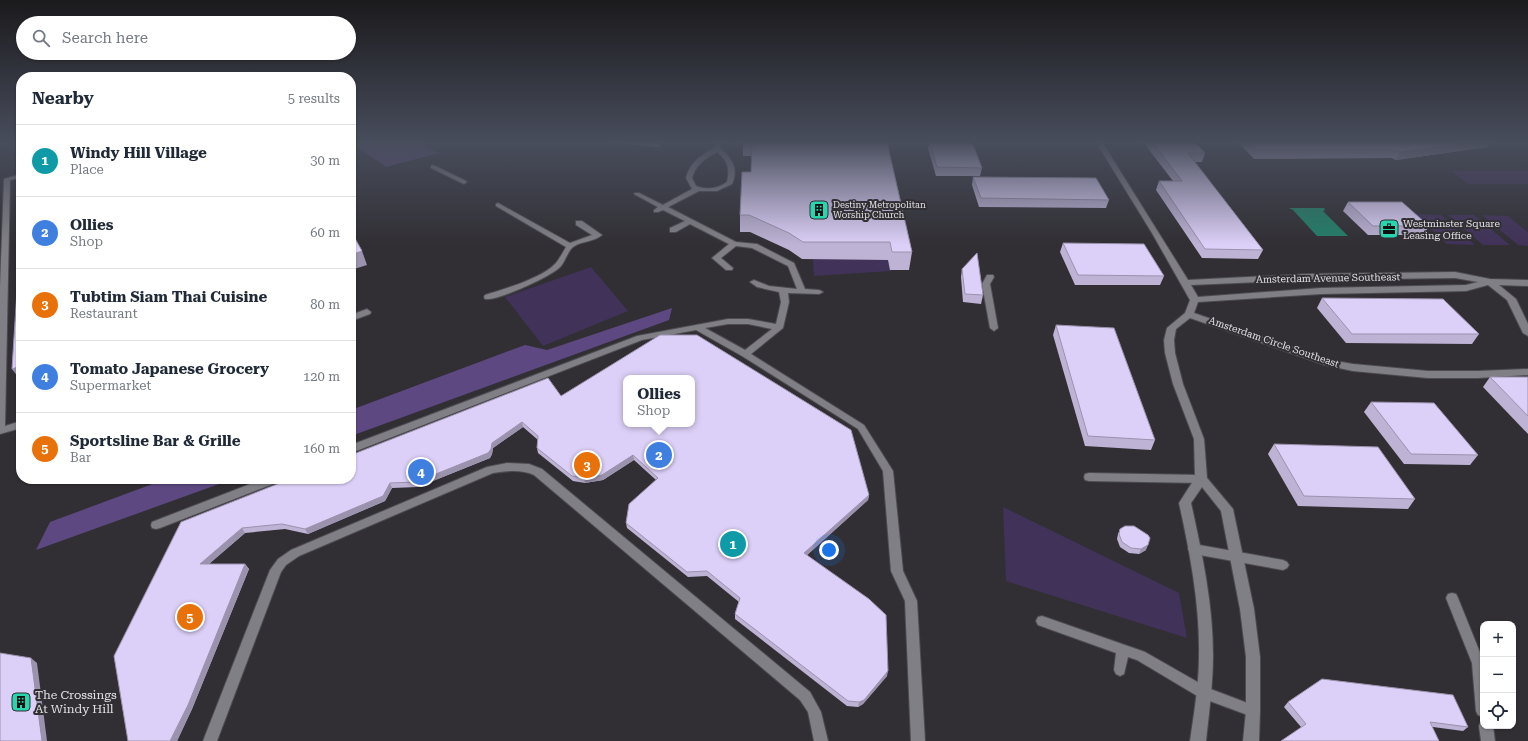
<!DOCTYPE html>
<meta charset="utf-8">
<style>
body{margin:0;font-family:"Roboto Serif",serif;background:#f6f6f7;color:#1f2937}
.controls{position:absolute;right:12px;bottom:12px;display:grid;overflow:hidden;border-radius:8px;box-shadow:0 1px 3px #0004}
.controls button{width:36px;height:36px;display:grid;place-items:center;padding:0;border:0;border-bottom:1px solid #e0e1e3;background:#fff;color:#1f2937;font:20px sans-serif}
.you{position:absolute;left:829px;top:550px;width:14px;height:14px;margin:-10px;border:3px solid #fff;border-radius:50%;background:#1a73e8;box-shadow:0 0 0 6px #1a73e833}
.badge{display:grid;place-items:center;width:26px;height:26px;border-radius:50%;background:#23766c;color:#fff;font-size:13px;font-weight:700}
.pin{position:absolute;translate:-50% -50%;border:2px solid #fff;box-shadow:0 1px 4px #0006}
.popup{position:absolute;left:623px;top:375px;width:72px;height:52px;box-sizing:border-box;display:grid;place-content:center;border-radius:8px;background:#fff;filter:drop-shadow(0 1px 3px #0005);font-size:13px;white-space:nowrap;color:#747a83}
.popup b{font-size:15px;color:#1f2937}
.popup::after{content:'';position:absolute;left:50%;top:100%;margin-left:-8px;border:8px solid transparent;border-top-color:#fff}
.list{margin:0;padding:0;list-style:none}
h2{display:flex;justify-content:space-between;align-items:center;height:52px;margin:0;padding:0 16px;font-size:17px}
h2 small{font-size:13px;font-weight:400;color:#747a83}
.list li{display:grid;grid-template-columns:26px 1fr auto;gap:12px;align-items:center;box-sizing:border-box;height:72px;padding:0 16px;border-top:1px solid #e0e1e3}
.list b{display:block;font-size:15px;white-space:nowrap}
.list p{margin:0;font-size:13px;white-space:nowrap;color:#747a83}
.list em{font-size:13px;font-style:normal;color:#747a83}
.icon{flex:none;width:22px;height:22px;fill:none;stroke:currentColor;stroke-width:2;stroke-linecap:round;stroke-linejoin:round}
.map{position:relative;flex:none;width:1528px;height:741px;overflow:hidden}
.search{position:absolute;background:#fff;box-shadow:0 1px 3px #0004;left:16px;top:16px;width:340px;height:44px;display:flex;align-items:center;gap:10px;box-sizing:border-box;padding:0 14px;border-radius:22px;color:#747a83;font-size:15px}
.panel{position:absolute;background:#fff;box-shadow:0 1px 3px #0004;left:16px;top:72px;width:340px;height:412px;border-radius:16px}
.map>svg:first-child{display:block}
.green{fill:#413259}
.forest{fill:#5d4881}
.water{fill:#237f68}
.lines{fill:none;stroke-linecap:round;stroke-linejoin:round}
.service-casing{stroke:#4d4c50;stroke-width:2}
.minor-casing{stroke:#4d4c50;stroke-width:2}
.service{fill:#817f86;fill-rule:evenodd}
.minor{fill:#817f86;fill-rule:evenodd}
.wall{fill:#beb3d5}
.shaded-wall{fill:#9b92ae}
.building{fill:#ddd0f8;stroke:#9b92ae;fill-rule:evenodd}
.labels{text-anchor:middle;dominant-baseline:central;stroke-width:4;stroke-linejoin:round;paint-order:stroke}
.far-poi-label{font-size:9px;fill:#e2e1e4;stroke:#312f34;text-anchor:start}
.poi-label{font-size:10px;fill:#e2e1e4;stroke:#312f34;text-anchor:start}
.street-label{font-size:10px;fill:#e2e1e4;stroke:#312f34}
.near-poi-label{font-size:12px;fill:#e2e1e4;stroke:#312f34;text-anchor:start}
</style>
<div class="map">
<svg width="1528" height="741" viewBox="0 0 1528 741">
<rect width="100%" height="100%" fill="#312f34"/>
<g class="green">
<path d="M1451,171H1528V184H1468Z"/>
<path d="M1415,214L1441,215L1475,245L1447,244Z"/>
<path d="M1448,215H1474L1510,245H1483Z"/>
<path d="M1482,215L1508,216L1528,232V246L1518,245Z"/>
<path d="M813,259L888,260L891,271L814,276Z"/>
<path d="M591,267L628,311L543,346L505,297Z"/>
<path d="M1003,507L1179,593L1187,638L1006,581Z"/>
</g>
<g class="forest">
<path d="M351,142H419L439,153L386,167Z"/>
<path d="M672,308L669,320L351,436V410L525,345L547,350Z"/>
<path d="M166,479H233L36,550L50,522Z"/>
</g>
<path class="water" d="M1289,208H1324L1325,210L1323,211L1348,236H1317L1293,210Z"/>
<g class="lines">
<g class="service-casing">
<g id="service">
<path d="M715,142H721L720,148C732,158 739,169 732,184L717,191H699L668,207L736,242L757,244L794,263L805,289L819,290L823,292L819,294L788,293L789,302L783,328L751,354L864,425L893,471L903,571L917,601L925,741H911L905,601L891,571L883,471L858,429L742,356L696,330L642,340L351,453V445L637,336L728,319H748L776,324L781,302L779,292L757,287L750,282L754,280L769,286L797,289L788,266L752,248L736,246L721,258L733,268L732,270H726L712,258L729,244L690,224L676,232H670V228L685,221L663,210L658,212H654V210L658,207L634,194L635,193H639L663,205L692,189L686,178C690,162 701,156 714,148ZM717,152C728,161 730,168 727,182C718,189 706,190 696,186L692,178C696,164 705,159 717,152ZM728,324H748L772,329L745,350L705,328Z"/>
<path d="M433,165L466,181L467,182L464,184L462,183L431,168V166Z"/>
<path d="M351,170L356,174V176H351Z"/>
<path d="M21,174V178L10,180L5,426L21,421V428L0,434V287L4,179Z"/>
<path d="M498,203L570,243L592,235L576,225V221H582L602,235C594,242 581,241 573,247C567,252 565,263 559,268C549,277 498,301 485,299L484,297L485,295C504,289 543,278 556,263C560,258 563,252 566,247L496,206V204Z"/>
<path d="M987,275H993L994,277L990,284L998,328L994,331L990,328L982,284Z"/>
<path d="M367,309L371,312L370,314L351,321V315Z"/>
<path d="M507,463L529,464L542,469L810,692L821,712L828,741H814L808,712L800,700L534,475C521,469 507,471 493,473L299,556L286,565L281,572L217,741H203L270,570L278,559L291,550L487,467Z"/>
<path d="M1089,473L1201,475L1205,476L1206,479L1205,482L1201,483L1089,481L1085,480L1084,477L1085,474Z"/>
<path d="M263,479H279L278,482L160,528L156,529L152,528L151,525L152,522Z"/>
<path d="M1194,544L1283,560L1287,562L1289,565L1287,568L1283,570L1194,554L1190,552L1188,549L1190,546Z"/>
<path d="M1452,593L1456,594L1458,598L1483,660V717L1478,715L1476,711L1472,663L1446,598L1448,594Z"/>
<path d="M1042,616L1145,652L1208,688L1258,707L1260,711L1258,715L1253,717L1199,697L1137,660L1128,657L1124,674L1120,676L1116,674L1114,670L1116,653L1038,625L1036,621L1038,617Z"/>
<path d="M1481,721H1483V726H1493L1495,741H1481L1479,726Z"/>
</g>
</g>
<g class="minor-casing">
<path id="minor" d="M1096,142H1102L1188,280L1308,274L1455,272L1490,279L1528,280V286L1499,285L1516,299L1528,324V336L1523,333L1507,300L1488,285L1466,291L1321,294L1198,302L1194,313L1330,360L1353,364L1428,371H1478L1528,369V375L1478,378H1428L1353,371L1325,365L1190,318L1176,329L1174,340L1175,353L1183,384L1204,439L1207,478L1233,509L1254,609L1260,657V711L1259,741H1243L1246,711V657L1240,609L1221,511L1202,487L1191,503C1202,553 1213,604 1213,655C1213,684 1209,713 1206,741H1190C1194,713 1199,685 1199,656C1200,605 1190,553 1179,503L1195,478L1194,439L1173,384L1165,353L1164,340L1167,328L1185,313L1190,300L1152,233ZM1455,278L1478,282L1466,285L1321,288L1198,297L1191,285L1308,280Z"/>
</g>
<use href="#service" class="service"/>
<use href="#minor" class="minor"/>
</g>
<g class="wall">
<path d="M604,142H663L659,147Z"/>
<path d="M743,142H887L912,252L909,270H890L888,260L802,259L789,250L750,232H740V215L751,172L752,156H743Z"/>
<path d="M929,142H972L982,168L980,176H936L928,148Z"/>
<path d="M1143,142H1195L1205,153L1202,162H1194L1263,250L1258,259L1202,258L1156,190L1159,181H1173Z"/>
<path d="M1238,142H1490L1487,147L1396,160L1392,158L1254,159Z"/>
<path d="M973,177L1109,200L1106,208L979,207L972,185Z"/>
<path d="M1348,202L1429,226L1424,235H1368L1343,211Z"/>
<path d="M1063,243L1164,276L1160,285H1075L1060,252Z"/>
<path d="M962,269L983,295L981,304L963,302L961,277Z"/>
<path d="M1322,298L1479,334L1472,344L1346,343L1317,308Z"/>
<path d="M1056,325L1155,440L1151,450L1085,446L1053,335Z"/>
<path d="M1490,377H1528V434L1483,387Z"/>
<path d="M561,396L869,495L868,500L807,555L887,676L863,704L858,707L847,706L735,619V614L739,602L707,576L688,577L627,528L626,523L656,480L634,460L603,480L585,483L573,481L538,453L537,448L538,440L523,427L493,448L492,454L490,458L418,487L392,488L385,501L308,534L285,529L245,533L209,564H245L249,569L192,709L177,741H128L181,522Z"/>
<path d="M1371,402L1478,455L1470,465L1404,464L1364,412Z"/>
<path d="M1274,444L1415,499L1408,509L1298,506L1268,454Z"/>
<path d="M1120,529L1146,550L1139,554L1129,553L1120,547L1117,539L1118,534Z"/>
<path d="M1288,702L1468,727L1463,731L1433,727H1301L1284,707Z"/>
</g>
<g class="shaded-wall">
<path d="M658,142H663L659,147Z"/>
<path d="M1472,142H1490L1487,147L1396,160L1400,152Z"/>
<path d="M362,251L367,265L351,270V255Z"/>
<path d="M21,366V381L12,369Z"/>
<path d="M522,422L523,427L493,448L492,454L490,458L418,487L416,482L492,443Z"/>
<path d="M633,455L634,460L603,480L585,483L584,478Z"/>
<path d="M390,483L392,488L385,501L308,534L305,529Z"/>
<path d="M869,495L868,500L804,558V553Z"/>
<path d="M242,528L245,533L203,569L200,564Z"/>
<path d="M1148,545L1146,550L1139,554L1141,549Z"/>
<path d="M245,564L249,569L192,709L177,741H170Z"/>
<path d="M31,658L37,663L47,741H42Z"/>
<path d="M888,671L887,676L863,704L858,707L859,702Z"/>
</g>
<g class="building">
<path d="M752,142H887L912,252H892L890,242H803L789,233L749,215H740L742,172H751Z"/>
<path d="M929,142H972L982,168L937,167Z"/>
<path d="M1152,142H1195L1205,153H1188L1263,250L1205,249L1159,181H1182Z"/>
<path d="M1249,142H1472L1400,152L1396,150H1257Z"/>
<path d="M973,177L1096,178L1109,200L981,198Z"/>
<path d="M1348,202H1402L1429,226H1373Z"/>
<path d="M21,227V366L12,369Z"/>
<path d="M351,231L362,251L351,255Z"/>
<path d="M1063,243L1144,244L1164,276L1078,275Z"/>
<path d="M977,253L983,295L965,294L962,269Z"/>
<path d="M1322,298L1443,299L1479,334H1352Z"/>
<path d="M1056,325L1114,328L1155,440L1088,436Z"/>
<path d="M660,335H697L851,430L869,495L804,553L869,599L886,615L888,671L864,700L859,702L848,701L735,614L740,598L707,571L687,572L626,523L629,504L658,478L633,455L602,475L584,478L572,476L537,448L538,436L522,422L492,443L491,449L488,453L416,482L390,483L383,496L305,529L282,524L242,528L200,564H245L188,705L170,741H128L114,656L181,522L290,479H351V455L548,378L561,396ZM626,378H692V424H626Z"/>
<path d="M1490,377H1528V416Z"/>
<path d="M1371,402L1434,403L1478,455L1411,454Z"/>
<path d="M1274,444L1378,447L1415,499L1304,496Z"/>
<path d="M1125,526H1134L1148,535L1150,538L1148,545L1141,549L1131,548L1122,542L1119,534L1120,529Z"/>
<path d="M0,653L31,658L42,741H0Z"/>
<path d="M1322,679L1453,695L1468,727L1430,722L1439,741H1281L1306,724L1288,702Z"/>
</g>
<linearGradient id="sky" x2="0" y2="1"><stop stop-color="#1b1a1d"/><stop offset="0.58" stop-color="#484d5c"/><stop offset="1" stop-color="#484d5c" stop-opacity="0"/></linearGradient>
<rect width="1528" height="245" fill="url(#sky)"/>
<defs>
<g id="building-square" transform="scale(1)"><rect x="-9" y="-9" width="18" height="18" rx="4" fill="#28d5ad" stroke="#312f34"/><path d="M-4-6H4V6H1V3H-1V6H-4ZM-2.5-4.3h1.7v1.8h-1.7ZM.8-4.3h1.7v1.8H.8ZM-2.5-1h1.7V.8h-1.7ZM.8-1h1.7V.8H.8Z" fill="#111"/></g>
<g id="office-square" transform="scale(1)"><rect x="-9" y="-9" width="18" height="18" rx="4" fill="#28d5ad" stroke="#312f34"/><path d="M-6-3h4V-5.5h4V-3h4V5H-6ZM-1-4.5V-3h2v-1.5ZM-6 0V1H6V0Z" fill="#111"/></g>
</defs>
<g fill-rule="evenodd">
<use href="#building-square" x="819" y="210"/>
<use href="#office-square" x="1389" y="229"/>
<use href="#building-square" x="21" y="702"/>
</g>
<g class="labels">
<g class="far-poi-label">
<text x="833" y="205">Destiny Metropolitan<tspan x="833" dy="10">Worship Church</tspan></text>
</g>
<g class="poi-label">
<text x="1403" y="223">Westminster Square<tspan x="1403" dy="12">Leasing Office</tspan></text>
</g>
<g class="street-label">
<text transform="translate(1328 278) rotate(-1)">Amsterdam Avenue Southeast</text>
<text transform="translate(1274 342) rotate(19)">Amsterdam Circle Southeast</text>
</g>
<g class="near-poi-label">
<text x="35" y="695">The Crossings<tspan x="35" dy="14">At Windy Hill</tspan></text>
</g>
</g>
</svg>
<div class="controls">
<button>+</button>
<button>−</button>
<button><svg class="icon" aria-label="locate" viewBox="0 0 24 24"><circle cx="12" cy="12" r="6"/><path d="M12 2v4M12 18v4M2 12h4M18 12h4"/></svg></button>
</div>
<div class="you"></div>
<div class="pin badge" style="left:733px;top:544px;background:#0f9aa8">1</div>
<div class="pin badge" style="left:659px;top:455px;background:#3f7fe0">2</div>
<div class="popup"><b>Ollies</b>Shop</div>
<div class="pin badge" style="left:587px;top:465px;background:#e8710a">3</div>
<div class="pin badge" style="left:421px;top:472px;background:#3f7fe0">4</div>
<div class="pin badge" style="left:190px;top:617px;background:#e8710a">5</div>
<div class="search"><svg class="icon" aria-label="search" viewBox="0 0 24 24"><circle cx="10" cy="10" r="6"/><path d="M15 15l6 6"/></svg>Search here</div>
<section class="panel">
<h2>Nearby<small>5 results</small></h2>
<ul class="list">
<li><span class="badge" style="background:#0f9aa8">1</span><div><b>Windy Hill Village</b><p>Place</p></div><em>30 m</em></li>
<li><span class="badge" style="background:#3f7fe0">2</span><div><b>Ollies</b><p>Shop</p></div><em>60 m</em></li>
<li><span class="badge" style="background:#e8710a">3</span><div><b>Tubtim Siam Thai Cuisine</b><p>Restaurant</p></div><em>80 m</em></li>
<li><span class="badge" style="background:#3f7fe0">4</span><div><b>Tomato Japanese Grocery</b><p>Supermarket</p></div><em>120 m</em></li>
<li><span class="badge" style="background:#e8710a">5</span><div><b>Sportsline Bar &amp; Grille</b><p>Bar</p></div><em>160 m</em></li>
</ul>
</section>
</div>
